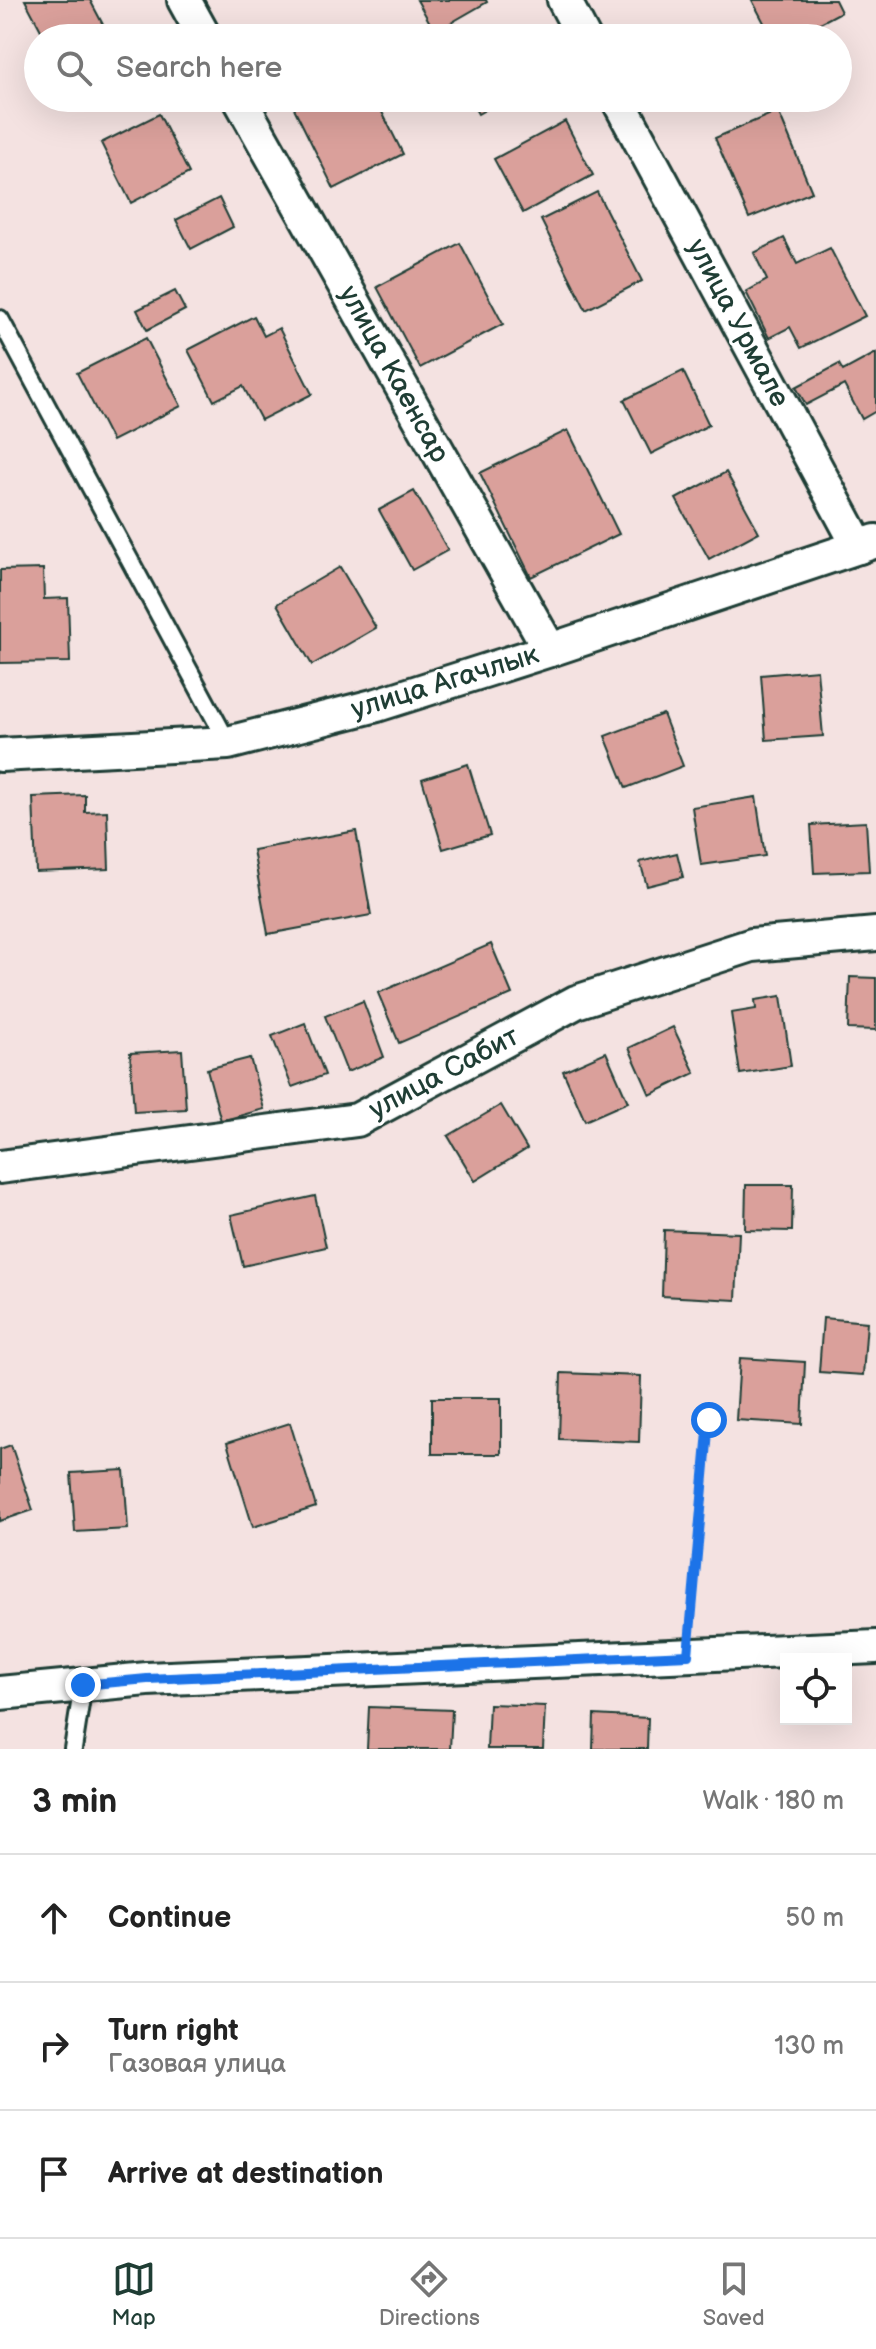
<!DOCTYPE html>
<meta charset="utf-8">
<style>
body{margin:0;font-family:"Balsamiq Sans",sans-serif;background:#f2f2f2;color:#222}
.controls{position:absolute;right:24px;bottom:24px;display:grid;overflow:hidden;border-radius:0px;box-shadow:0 8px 32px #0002}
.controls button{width:72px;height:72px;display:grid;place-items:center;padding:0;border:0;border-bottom:2px solid #e0e0e0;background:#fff;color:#222;font:40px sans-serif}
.stop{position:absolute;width:24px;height:24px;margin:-18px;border:6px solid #1a73e8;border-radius:50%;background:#fff}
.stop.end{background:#1a73e8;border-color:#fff;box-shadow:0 2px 8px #0008}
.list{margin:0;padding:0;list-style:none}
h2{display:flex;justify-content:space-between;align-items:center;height:104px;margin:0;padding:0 32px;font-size:34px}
h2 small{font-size:26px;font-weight:400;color:#767676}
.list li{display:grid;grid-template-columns:52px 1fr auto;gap:24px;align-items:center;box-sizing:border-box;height:128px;padding:0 32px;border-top:2px solid #e0e0e0}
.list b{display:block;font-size:30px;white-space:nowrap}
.list p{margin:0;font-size:26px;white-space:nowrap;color:#767676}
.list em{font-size:26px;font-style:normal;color:#767676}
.icon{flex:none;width:44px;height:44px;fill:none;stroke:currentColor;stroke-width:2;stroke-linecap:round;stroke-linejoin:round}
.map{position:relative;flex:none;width:876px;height:1749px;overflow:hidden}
.search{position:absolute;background:#fff;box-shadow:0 8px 32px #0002;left:24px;right:24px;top:24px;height:88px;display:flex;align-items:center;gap:20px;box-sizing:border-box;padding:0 28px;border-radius:44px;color:#767676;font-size:30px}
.sheet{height:488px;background:#fff}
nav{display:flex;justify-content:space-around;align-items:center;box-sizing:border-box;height:112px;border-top:2px solid #e0e0e0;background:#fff;font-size:22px;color:#767676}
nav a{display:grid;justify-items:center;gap:4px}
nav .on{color:#1f3d34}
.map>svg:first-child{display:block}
.building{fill:#daa09b;stroke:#1f3d34;stroke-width:2}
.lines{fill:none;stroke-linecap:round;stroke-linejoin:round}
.service-casing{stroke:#1f3d34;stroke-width:22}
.minor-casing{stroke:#1f3d34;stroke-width:38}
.path{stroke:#1f3d34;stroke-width:5;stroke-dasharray:2 6;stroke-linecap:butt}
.service{stroke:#fff;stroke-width:16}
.minor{stroke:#fff;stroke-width:32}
.route{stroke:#1a73e8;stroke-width:10}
.labels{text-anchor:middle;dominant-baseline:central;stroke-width:6;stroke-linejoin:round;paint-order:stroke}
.street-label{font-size:28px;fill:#1f3d34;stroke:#fff}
</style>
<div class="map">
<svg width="876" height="1749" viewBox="0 0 876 1749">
<rect width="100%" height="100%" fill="#f4e2e1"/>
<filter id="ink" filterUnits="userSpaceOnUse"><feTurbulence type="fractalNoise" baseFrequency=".0125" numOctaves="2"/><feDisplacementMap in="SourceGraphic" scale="16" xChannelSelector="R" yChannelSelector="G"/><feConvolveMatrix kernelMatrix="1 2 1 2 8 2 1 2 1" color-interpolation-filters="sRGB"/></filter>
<g filter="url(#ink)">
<g class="building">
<path d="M25,0H90L109,36L106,38H45Z"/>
<path d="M417,0H486L487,2L435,32Z"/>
<path d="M752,0H835L841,12L792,38H772Z"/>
<path d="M289,98H375L403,154L334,189Z"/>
<path d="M469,98H506L478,114Z"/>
<path d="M778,111L812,192L749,218L715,138Z"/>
<path d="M159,114L189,173L131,203L101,143Z"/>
<path d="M565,121L593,175L523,213L494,159Z"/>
<path d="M597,192L642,281L586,310L541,220Z"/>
<path d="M219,198L233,227L191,249L176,220Z"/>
<path d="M784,238L797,264L830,248L865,316L801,348L790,327L769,338L746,292L767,280L754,253Z"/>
<path d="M460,243L503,324L420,368L377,287Z"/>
<path d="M175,291L185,310L147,330L137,310Z"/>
<path d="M254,316L264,336L279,328L312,394L261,420L243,386L214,401L188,350Z"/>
<path d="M146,338L181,406L112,441L77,373Z"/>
<path d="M876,353V411L862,419L844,385L806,405L796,387L839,364L843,371Z"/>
<path d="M683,371L709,425L651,454L624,400Z"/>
<path d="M568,430L619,534L531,577L480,473Z"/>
<path d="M726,472L759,532L709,559L676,499Z"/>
<path d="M414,491L448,550L412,570L379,510Z"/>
<path d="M340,567L376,628L312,665L277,604Z"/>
<path d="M43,569L44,599L68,598L70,662L0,663V570Z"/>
<path d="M817,670L823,736L766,740L761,675Z"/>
<path d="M663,714L683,766L626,788L605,736Z"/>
<path d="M468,764L490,835L443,849L422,779Z"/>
<path d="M85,795V812L107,811L109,869L36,872L33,797Z"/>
<path d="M756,797L765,856L701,865L692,807Z"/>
<path d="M866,822L869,871L814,873L811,825Z"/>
<path d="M356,831L371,915L268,934L253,850Z"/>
<path d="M677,853L683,877L647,886L640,862Z"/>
<path d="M491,944L512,994L399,1043L378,993Z"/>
<path d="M850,977L876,978V1030L848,1029Z"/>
<path d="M781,996L791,1066L740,1074L731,1013L756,1009L755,1000Z"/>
<path d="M363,1001L384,1057L347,1072L325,1016Z"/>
<path d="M305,1023L325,1075L292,1087L272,1036Z"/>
<path d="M673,1027L695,1073L650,1095L629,1048Z"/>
<path d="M182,1050L186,1109L134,1112L130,1053Z"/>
<path d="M606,1052L628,1102L585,1121L563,1071Z"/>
<path d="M250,1058L264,1109L221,1121L207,1069Z"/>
<path d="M501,1105L527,1149L475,1181L448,1136Z"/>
<path d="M746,1185H793L792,1231L745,1230Z"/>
<path d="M315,1196L326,1247L243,1266L231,1215Z"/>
<path d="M664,1230L739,1233L736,1300L662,1296Z"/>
<path d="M823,1318L867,1322L863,1375L819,1372Z"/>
<path d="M740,1358L805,1362L802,1424L736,1420Z"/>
<path d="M561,1373L641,1376L639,1442L559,1439Z"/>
<rect x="432" y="1398" width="69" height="56"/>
<path d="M290,1423L316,1507L253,1527L227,1443Z"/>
<path d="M11,1445L33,1510L0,1521V1449Z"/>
<path d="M124,1470L128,1529L75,1532L71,1473Z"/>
<path d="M489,1704L545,1706L543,1749H487Z"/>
<path d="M369,1707L452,1710L450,1749H367Z"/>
<path d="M594,1715L648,1718L647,1749H593Z"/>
</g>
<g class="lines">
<g class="service-casing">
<g id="service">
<path d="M0,319L228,743"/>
<path d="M73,1749L83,1685"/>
</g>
</g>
<g class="minor-casing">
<g id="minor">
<path d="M184,0L205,38"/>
<path d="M564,0L584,38"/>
<path d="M239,98L550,650"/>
<path d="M617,98L859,547"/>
<path d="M0,755L228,743L377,705L550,650L876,541"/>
<path d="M0,1167L357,1120L576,1002L752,945L876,934"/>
<path d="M0,1693L147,1679L876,1647"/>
</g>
</g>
<path class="path" d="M691,1626L709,1420"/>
<use href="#service" class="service"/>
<use href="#minor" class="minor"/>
</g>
</g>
<g class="lines" filter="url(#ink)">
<path class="route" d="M83,1685L147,1679L688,1655L709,1420"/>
</g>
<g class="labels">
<g class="street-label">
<text transform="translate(738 323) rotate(62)">улица Урмале</text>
<text transform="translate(394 374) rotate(61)">улица Каенсар</text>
<text transform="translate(445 682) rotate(-17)">улица Агачлык</text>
<text transform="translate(444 1073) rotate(-28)">улица Сабит</text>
</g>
</g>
</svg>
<div class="controls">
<button><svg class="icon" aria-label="locate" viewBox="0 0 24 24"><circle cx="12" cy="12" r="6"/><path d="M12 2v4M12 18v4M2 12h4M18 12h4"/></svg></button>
</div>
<div class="stop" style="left:709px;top:1420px"></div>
<div class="stop end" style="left:83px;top:1685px"></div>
<div class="search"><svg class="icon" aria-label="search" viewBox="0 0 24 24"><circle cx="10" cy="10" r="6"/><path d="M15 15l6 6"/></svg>Search here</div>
</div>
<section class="sheet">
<h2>3 min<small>Walk · 180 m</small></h2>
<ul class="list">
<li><svg class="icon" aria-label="ahead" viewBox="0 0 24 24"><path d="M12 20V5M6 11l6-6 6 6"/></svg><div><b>Continue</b></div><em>50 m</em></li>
<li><svg class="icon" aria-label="right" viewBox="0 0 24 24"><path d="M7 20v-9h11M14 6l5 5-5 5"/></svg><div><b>Turn right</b><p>Газовая улица</p></div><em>130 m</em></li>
<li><svg class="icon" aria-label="arrive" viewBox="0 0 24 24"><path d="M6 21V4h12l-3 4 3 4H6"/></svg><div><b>Arrive at destination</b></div></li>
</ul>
</section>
<nav>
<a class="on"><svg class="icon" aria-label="map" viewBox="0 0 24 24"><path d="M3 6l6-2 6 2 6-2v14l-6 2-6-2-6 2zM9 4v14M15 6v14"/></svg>Map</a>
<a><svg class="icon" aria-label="directions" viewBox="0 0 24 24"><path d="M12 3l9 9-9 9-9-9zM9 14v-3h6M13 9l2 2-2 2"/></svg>Directions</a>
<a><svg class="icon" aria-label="saved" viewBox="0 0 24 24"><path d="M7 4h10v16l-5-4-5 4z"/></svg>Saved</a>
</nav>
